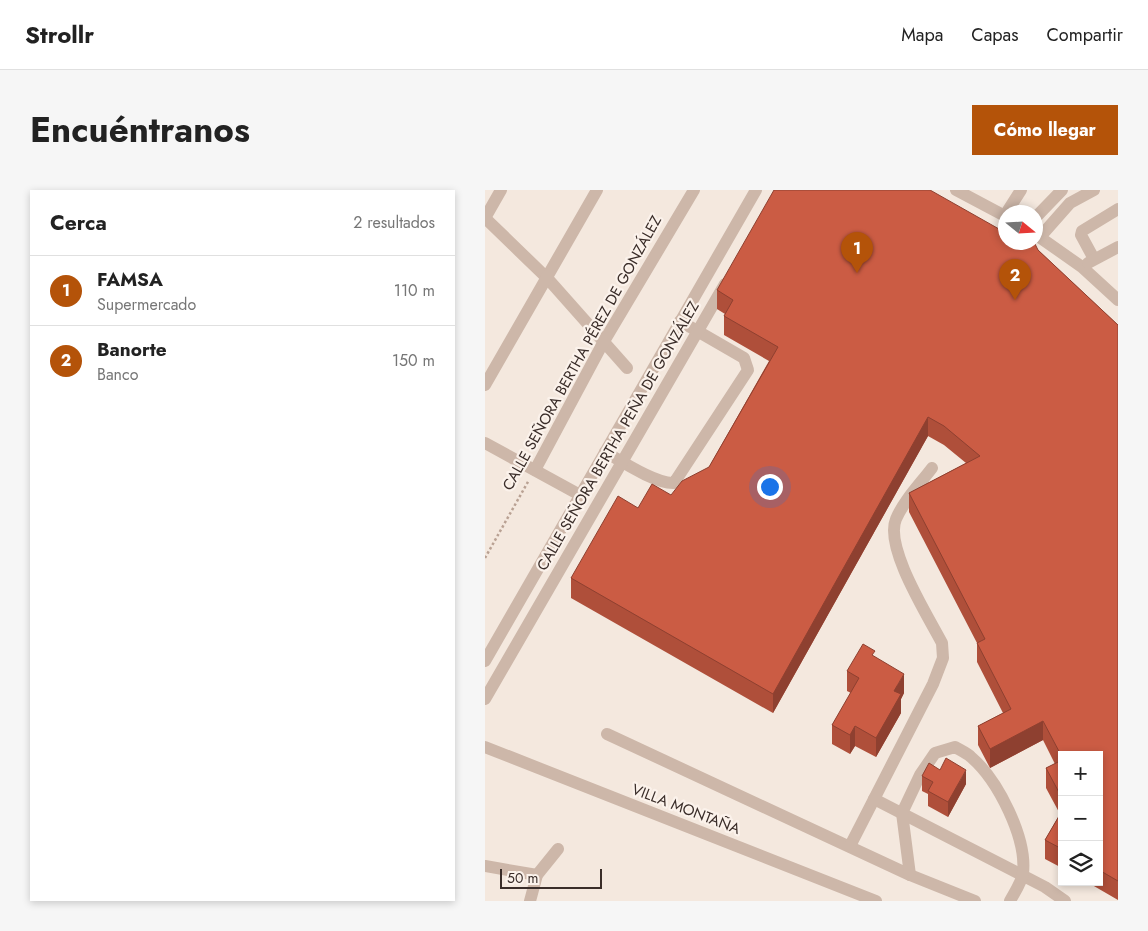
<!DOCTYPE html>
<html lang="es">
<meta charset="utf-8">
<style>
body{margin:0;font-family:Jost,sans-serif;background:#f6f6f6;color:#222}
.controls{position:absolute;right:15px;bottom:15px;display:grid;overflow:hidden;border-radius:0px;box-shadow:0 2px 8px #0003}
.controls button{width:45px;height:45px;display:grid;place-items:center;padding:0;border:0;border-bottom:1px solid #e0e0e0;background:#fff;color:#222;font:25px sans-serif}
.compass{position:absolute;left:513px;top:15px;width:45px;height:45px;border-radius:50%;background:#fff;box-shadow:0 2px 8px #0003;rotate:108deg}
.scale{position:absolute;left:15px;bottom:12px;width:102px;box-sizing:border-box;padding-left:5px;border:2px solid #3a2d29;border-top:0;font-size:14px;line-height:18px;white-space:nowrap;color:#3a2d29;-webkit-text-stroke:4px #fbf2eb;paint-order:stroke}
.you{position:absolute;left:284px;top:296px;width:18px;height:18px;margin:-12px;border:4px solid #fff;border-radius:50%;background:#1a73e8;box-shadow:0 0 0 8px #1a73e833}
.badge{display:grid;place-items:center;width:32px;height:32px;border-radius:50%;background:#b45309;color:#fff;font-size:16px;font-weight:700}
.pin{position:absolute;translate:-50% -41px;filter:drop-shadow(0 1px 2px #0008)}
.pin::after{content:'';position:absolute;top:26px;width:18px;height:15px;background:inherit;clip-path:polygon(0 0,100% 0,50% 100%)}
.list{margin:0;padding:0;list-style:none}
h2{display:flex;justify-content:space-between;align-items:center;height:65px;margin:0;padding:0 20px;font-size:21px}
h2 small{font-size:16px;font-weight:400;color:#767676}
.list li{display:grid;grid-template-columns:32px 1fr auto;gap:15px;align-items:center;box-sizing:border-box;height:70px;padding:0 20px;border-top:1px solid #e0e0e0}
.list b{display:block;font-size:19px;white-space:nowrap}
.list p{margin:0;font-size:16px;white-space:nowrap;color:#767676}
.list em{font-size:16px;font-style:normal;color:#767676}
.icon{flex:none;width:28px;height:28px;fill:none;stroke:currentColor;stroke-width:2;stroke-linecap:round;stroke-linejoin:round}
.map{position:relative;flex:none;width:633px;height:711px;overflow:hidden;border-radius:0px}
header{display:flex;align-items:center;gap:30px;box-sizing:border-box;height:70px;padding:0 25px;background:#fff;border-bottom:1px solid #e0e0e0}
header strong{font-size:24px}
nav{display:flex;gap:28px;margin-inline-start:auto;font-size:18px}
.intro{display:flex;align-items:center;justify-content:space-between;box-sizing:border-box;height:120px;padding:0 30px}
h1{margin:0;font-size:35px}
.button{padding:12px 22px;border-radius:0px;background:#b45309;color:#fff;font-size:18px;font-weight:700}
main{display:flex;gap:30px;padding:0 30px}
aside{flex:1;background:#fff;border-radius:0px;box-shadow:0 2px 8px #0003}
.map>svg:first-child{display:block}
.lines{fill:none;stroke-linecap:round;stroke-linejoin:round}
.path{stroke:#b9a193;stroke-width:2.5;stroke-dasharray:2.5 2.5;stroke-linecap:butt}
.minor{stroke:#cdb7a9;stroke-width:12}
.wall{fill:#af4f3a}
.shaded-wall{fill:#8e4030}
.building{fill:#cb5c44;stroke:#8e4030}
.labels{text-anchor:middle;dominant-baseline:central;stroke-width:4.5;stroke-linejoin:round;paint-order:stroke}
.street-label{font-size:15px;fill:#3a2d29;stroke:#fbf2eb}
</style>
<header>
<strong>Strollr</strong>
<nav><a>Mapa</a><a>Capas</a><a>Compartir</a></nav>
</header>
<div class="intro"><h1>Encuéntranos</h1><a class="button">Cómo llegar</a></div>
<main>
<aside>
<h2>Cerca<small>2 resultados</small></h2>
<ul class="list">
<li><span class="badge">1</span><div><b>FAMSA</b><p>Supermercado</p></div><em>110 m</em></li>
<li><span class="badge">2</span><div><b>Banorte</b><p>Banco</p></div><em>150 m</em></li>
</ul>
</aside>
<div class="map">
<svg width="633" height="711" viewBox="0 0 633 711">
<rect width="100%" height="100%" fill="#f4e8de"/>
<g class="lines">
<path class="path" d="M0,368L44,290"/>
<g class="minor">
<path d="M471,0L520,26"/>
<path d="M522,22L536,0"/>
<path d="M0,28L63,89L142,178"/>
<path d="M0,28L16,0"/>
<path d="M550,28L577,0"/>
<path d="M550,44L597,77L633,110"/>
<path d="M555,47L585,13L609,0"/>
<path d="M609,69L596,45L597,41L633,19"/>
<path d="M603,73L633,57"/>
<path d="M0,195L112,0"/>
<path d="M0,253L95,305"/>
<path d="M120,262C136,271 171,294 189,293L263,180L259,168L195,131"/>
<path d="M50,280L118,153L209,0"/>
<path d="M0,471L271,0"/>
<path d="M0,509L240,94"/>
<path d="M122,544L425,685L490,711"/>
<path d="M0,557L391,711"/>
<path d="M389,609L560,697L580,711"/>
<path d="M365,656L448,494L458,468L457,453C443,426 399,357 411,329C419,310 435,294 447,278"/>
<path d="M0,676L52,685"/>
<path d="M425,685L417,623L435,585L450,563L470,557C475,560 482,563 486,567C513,590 542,648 538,683C537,692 529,703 525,711"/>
<path d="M45,711L52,685L73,659"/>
</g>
</g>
<g class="wall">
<path d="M514,39L553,60L633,135V710L602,692H614V565H577V678L560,669V650L575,624L561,598V578L570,574L558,550L505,578L493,555V536L518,523L492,472V453L424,322V303L481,273L459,255L443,246L288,523L86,408V388L153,318L186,305L224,277L284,171L239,145V126L240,124L232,119V100Z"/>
<path d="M390,467L419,503L416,509V523L391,567L370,556L365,564L347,554V535L366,503L362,501V481Z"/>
<path d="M437,586L481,594L463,627L443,616V604L437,601Z"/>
</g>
<g class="shaded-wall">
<path d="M443,227V246L288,523V504Z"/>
<path d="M419,484V503L416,509V523L391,567V548L409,501Z"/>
<path d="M558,531V550L505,578V559Z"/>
<path d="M370,536V556L365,564V545Z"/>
<path d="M481,580V594L463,627V612Z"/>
</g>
<g class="building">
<path d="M289,0H445L514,39H520V52H549L553,60L633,135V691L614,680V565H577V567L558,531L505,559L493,536L526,519L492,453L500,449L424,303L495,266L459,236L443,227L288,504L86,388L133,306L153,318L167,294L186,305L197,291L224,277L293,157L239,126L248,110L232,100Z"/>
<path d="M378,454L390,461L387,465L419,484L409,501L416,504L391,548L370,536L365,545L347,535L374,488L362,481Z"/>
<path d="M461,568L481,580L463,612L443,601L448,592L437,586L444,573L455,580Z"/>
<path d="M577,570V608L561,578Z"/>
<path d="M577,621V659L560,650Z"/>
</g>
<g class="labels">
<g class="street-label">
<text transform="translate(97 163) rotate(-61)">CALLE SEÑORA BERTHA PÉREZ DE GONZÁLEZ</text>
<text transform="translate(133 246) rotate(-60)">CALLE SEÑORA BERTHA PEÑA DE GONZÁLEZ</text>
<text transform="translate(201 619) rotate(21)">VILLA MONTAÑA</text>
</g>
</g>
</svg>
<div class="controls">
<button>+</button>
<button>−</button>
<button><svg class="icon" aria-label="layers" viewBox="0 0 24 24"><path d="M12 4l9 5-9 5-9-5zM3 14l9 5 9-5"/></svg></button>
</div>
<svg class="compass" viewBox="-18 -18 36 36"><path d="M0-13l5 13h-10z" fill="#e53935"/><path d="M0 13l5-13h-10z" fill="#767676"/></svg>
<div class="scale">50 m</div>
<div class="you"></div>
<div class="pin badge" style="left:372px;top:83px">1</div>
<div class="pin badge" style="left:530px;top:110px">2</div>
</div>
</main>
